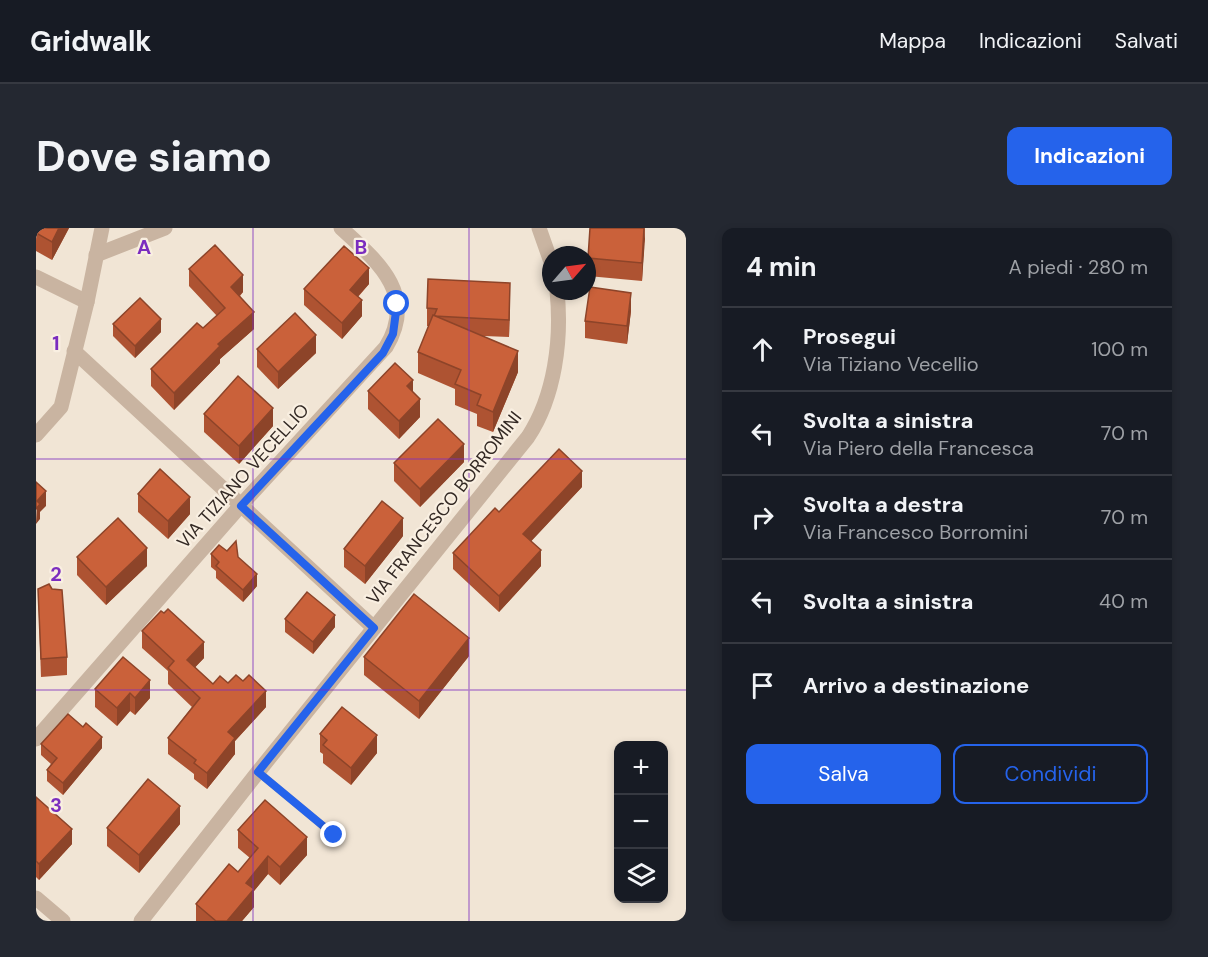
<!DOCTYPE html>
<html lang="it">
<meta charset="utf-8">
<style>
body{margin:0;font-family:"DM Sans",sans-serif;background:#242831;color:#f1f3f6}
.controls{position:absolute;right:18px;bottom:18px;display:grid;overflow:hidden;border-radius:12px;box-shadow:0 3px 9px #0003}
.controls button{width:54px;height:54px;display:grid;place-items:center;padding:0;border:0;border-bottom:2px solid #363941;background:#171b24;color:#f1f3f6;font:30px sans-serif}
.compass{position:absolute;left:506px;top:18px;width:54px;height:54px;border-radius:50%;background:#171b24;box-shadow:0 3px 9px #0003;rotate:62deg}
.stop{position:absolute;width:18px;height:18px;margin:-14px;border:4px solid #2563eb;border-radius:50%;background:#fff}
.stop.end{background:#2563eb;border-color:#fff;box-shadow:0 2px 6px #0008}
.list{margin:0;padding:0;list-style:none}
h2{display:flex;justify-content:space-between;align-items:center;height:78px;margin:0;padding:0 24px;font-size:26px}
h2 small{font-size:20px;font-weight:400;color:#9ea1a6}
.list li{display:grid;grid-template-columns:39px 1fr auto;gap:18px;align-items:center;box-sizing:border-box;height:84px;padding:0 24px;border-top:2px solid #363941}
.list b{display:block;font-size:22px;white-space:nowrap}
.list p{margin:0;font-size:20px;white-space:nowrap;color:#9ea1a6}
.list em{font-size:20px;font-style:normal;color:#9ea1a6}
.actions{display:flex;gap:12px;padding:18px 24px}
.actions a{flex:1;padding:14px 0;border:2px solid #2563eb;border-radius:12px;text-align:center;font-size:21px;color:#2563eb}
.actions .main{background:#2563eb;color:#fff}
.icon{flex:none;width:33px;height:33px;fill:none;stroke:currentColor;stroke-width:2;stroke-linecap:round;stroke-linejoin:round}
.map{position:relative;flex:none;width:650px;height:693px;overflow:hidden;border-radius:12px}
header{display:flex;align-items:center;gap:36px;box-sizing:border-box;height:84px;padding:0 30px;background:#171b24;border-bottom:2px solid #363941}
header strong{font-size:28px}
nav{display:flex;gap:33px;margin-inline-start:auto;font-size:21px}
.intro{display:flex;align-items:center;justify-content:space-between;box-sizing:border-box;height:144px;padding:0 36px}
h1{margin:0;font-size:42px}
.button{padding:15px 27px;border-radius:12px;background:#2563eb;color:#fff;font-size:21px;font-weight:700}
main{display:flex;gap:36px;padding:0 36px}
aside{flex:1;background:#171b24;border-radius:12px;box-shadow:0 3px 9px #0003}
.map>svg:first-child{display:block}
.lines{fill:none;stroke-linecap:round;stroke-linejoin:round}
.service{stroke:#c9b4a1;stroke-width:8}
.minor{stroke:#c9b4a1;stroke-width:15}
.wall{fill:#ae5332}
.shaded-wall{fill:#8d4429}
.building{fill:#ca613a;stroke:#8d4429;stroke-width:1.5}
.route{stroke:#2563eb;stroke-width:8}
.grid{fill:none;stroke:#7b2cbf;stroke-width:1.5;stroke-opacity:0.55}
.labels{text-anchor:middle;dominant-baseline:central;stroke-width:4.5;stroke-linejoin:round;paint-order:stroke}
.street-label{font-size:18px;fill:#332924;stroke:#f9efe1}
.grid-label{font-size:20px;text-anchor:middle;font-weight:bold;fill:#7b2cbf;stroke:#f9efe1;stroke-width:4.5;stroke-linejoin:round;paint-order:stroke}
</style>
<header>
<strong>Gridwalk</strong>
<nav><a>Mappa</a><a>Indicazioni</a><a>Salvati</a></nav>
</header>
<div class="intro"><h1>Dove siamo</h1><a class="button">Indicazioni</a></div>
<main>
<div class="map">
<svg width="650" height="693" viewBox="0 0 650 693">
<rect width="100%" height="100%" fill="#f1e5d5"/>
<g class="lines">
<path class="service" d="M222,544L298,607"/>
<g class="minor">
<path d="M503,0L515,34"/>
<path d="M60,27L129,0"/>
<path d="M0,49L51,74"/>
<path d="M38,123L338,400"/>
<path d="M0,207L25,179L51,74L66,0"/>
<path d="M0,511L205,277L350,119C382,66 341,33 305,0"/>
<path d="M0,670L27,693"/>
<path d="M105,693L222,544L492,209C519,168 526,111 521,63"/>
</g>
</g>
<g class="wall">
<path d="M0,0H33L16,32L0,23Z"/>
<path d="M609,0L606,53L552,48V30Z"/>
<path d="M153,41L207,64L204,68L218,101L184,131V135L138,182L115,158V141L167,100L181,88L153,58Z"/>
<path d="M333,56L322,69L326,88L306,111L268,77V61Z"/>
<path d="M474,73L473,109L448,108L482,144L457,204L441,198V186L419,177V161L382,145V124L393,98H391V80Z"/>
<path d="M595,83L591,116L549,110V93Z"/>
<path d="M77,96L125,104L99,130L77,108Z"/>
<path d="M221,121L280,125L242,161L221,139Z"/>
<path d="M332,163L377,164L384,189L363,211L332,181Z"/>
<path d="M168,186L237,198L203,236L168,204Z"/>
<path d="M428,234L384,279L358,253V235Z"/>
<path d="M546,259L495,313L505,338L463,384L417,341V325L463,284Z"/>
<path d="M102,266L154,286L132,311L102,284Z"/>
<path d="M367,308L329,356L308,339V321Z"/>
<path d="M175,326L202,329L221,358L207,374L180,350V343L175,339Z"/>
<path d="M41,329L111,338L70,377L41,347Z"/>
<path d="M2,361L31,429V447L5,449Z"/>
<path d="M249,391L299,399L277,426L249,404Z"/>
<path d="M106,403L168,430L159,439L177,456L192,455L230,479L199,513V526L171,561L158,551V546L132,526V510L156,479L132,456V443L106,420Z"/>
<path d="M433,428L383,491L328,447V429Z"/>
<path d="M87,429L114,470L99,487L94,483L81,498L59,479V461Z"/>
<path d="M284,506L341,525L315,557L287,535V526L284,524Z"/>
<path d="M5,516L66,520L27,567L11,553V542L15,536L5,527Z"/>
<path d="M0,569L36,616L3,652L0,649Z"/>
<path d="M144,596L103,645L71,618V600Z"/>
<path d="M202,602L271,627L244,657L232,646L218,663V679L206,693H160V676L202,644L214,630L202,620Z"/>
</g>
<g class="shaded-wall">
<path d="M23,0H33L16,32V14Z"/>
<path d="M608,0L609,11L606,53V35Z"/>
<path d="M333,40V56L314,77V62Z"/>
<path d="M207,47V64L195,76V59Z"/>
<path d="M474,55V73L473,109V92Z"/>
<path d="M595,65V83L591,116V98Z"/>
<path d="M326,72V88L306,111V95Z"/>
<path d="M218,84V101L184,131V135L138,182V165L182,116Z"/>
<path d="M125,91V104L99,130V118Z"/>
<path d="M280,107V125L242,161V144Z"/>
<path d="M482,123V144L457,204V184Z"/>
<path d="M377,152V169L371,158Z"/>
<path d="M384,171V189L363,211V193Z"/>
<path d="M237,180V198L203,236V218Z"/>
<path d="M428,216V234L384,279V261Z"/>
<path d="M546,243V259L487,322V306Z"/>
<path d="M10,263V278L4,284V291L0,296L1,273Z"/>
<path d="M154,269V286L132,311V293Z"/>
<path d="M367,290V308L329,356V338Z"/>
<path d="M111,320V338L70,377V359Z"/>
<path d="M505,322V338L463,384V368Z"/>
<path d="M221,346V358L207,374V362Z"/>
<path d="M299,387V399L277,426V414Z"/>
<path d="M433,410V428L383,491V473Z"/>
<path d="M168,414V430L151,448V432Z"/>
<path d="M114,452V470L99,487V470Z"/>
<path d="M230,463V479L199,513V526L171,561V545L192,504Z"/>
<path d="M94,465V483L81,498V480Z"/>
<path d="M341,507V525L315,557V540Z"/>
<path d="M66,509V520L27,567V555Z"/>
<path d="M144,578V596L103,645V627Z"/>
<path d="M36,601V616L3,652V636Z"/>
<path d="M271,609V627L244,657V639Z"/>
<path d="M232,628V646L218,663V679L206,693H191L210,655Z"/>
</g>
<g class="building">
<path d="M0,0H23L16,14L0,5Z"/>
<path d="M554,0H608L606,35L552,30Z"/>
<path d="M179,17L207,47L195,59L218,84L182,116L184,118L138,165L115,141L161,95L167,100L189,80L153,41Z"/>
<path d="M308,18L333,40L314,62L326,72L306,95L268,61Z"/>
<path d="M392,51L474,55L473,92L398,88L401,81L391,80Z"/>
<path d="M554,59L595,65L591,98L549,93Z"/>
<path d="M104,70L125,91L99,118L77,96Z"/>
<path d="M259,85L280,107L242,144L221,121Z"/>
<path d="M397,87L482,123L457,184L441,177L445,167L419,156L425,142L382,124Z"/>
<path d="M359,135L377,152L371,158L384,171L363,193L332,163Z"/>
<path d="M202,148L237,180L203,218L168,186Z"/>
<path d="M402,191L428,216L384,261L358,235Z"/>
<path d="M523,221L546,243L487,306L505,322L463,368L417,325L459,280L463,284Z"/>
<path d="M124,241L154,269L132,293L102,266Z"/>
<path d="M0,254L10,263L1,273L4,276L0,281Z"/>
<path d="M346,273L367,290L329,338L308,321Z"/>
<path d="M82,290L111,320L70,359L41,329Z"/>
<path d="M200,313L202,329L221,346L207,362L180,338L183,334L175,326L183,317L191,323Z"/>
<path d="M13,356L16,361L26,362L31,429L5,431L2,361Z"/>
<path d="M271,364L299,387L277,414L249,391Z"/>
<path d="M378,366L433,410L383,473L328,429Z"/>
<path d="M132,381L168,414L151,432L177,456L184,448L192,455L200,447L207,453L213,447L230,463L192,504L199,510L171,545L158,535L160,532L132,510L164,470L132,440L138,433L106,403L125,383L128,385Z"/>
<path d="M87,429L114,452L99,470L94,465L81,480L59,461Z"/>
<path d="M306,479L341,507L315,540L287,517L291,512L284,506Z"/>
<path d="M32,486L47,499L50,495L66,509L27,555L11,542L21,530L5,516Z"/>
<path d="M112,551L144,578L103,627L71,600Z"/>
<path d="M0,569L36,601L3,636L0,633Z"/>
<path d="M229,572L271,609L244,639L232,628L210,655L218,661L191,693H180L160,676L193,636L202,644L222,620L202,602Z"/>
</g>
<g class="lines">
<path class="route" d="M298,607L222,544L338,400L205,278L347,125L357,106L361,76"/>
</g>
<path class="grid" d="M217,0V693M433,0V693M0,231H650M0,462H650"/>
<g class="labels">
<g class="street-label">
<text transform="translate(207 248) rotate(-48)">VIA TIZIANO VECELLIO</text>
<text transform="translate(408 280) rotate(-52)">VIA FRANCESCO BORROMINI</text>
</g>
</g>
<g class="grid-label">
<text x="108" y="26">A</text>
<text x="325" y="26">B</text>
<text x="20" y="122">1</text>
<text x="20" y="353">2</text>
<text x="20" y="584">3</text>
</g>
</svg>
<div class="controls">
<button>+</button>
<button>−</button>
<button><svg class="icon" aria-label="layers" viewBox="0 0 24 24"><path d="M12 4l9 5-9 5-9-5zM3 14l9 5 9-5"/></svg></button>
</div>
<svg class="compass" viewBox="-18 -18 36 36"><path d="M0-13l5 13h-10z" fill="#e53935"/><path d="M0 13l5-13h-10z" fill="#9ea1a6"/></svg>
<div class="stop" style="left:361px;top:76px"></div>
<div class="stop end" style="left:298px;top:607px"></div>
</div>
<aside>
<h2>4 min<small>A piedi · 280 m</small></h2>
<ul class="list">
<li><svg class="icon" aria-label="ahead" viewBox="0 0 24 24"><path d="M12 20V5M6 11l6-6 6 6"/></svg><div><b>Prosegui</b><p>Via Tiziano Vecellio</p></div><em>100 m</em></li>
<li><svg class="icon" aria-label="left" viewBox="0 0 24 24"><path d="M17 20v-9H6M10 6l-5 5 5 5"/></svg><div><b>Svolta a sinistra</b><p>Via Piero della Francesca</p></div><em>70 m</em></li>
<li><svg class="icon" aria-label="right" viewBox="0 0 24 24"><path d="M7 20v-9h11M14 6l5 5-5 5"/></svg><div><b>Svolta a destra</b><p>Via Francesco Borromini</p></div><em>70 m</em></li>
<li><svg class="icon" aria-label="left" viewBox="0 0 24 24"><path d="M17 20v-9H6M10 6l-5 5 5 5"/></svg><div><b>Svolta a sinistra</b></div><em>40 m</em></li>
<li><svg class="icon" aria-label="arrive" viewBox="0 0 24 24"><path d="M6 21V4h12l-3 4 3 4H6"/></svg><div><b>Arrivo a destinazione</b></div></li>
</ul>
<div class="actions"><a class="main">Salva</a><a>Condividi</a></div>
</aside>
</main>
